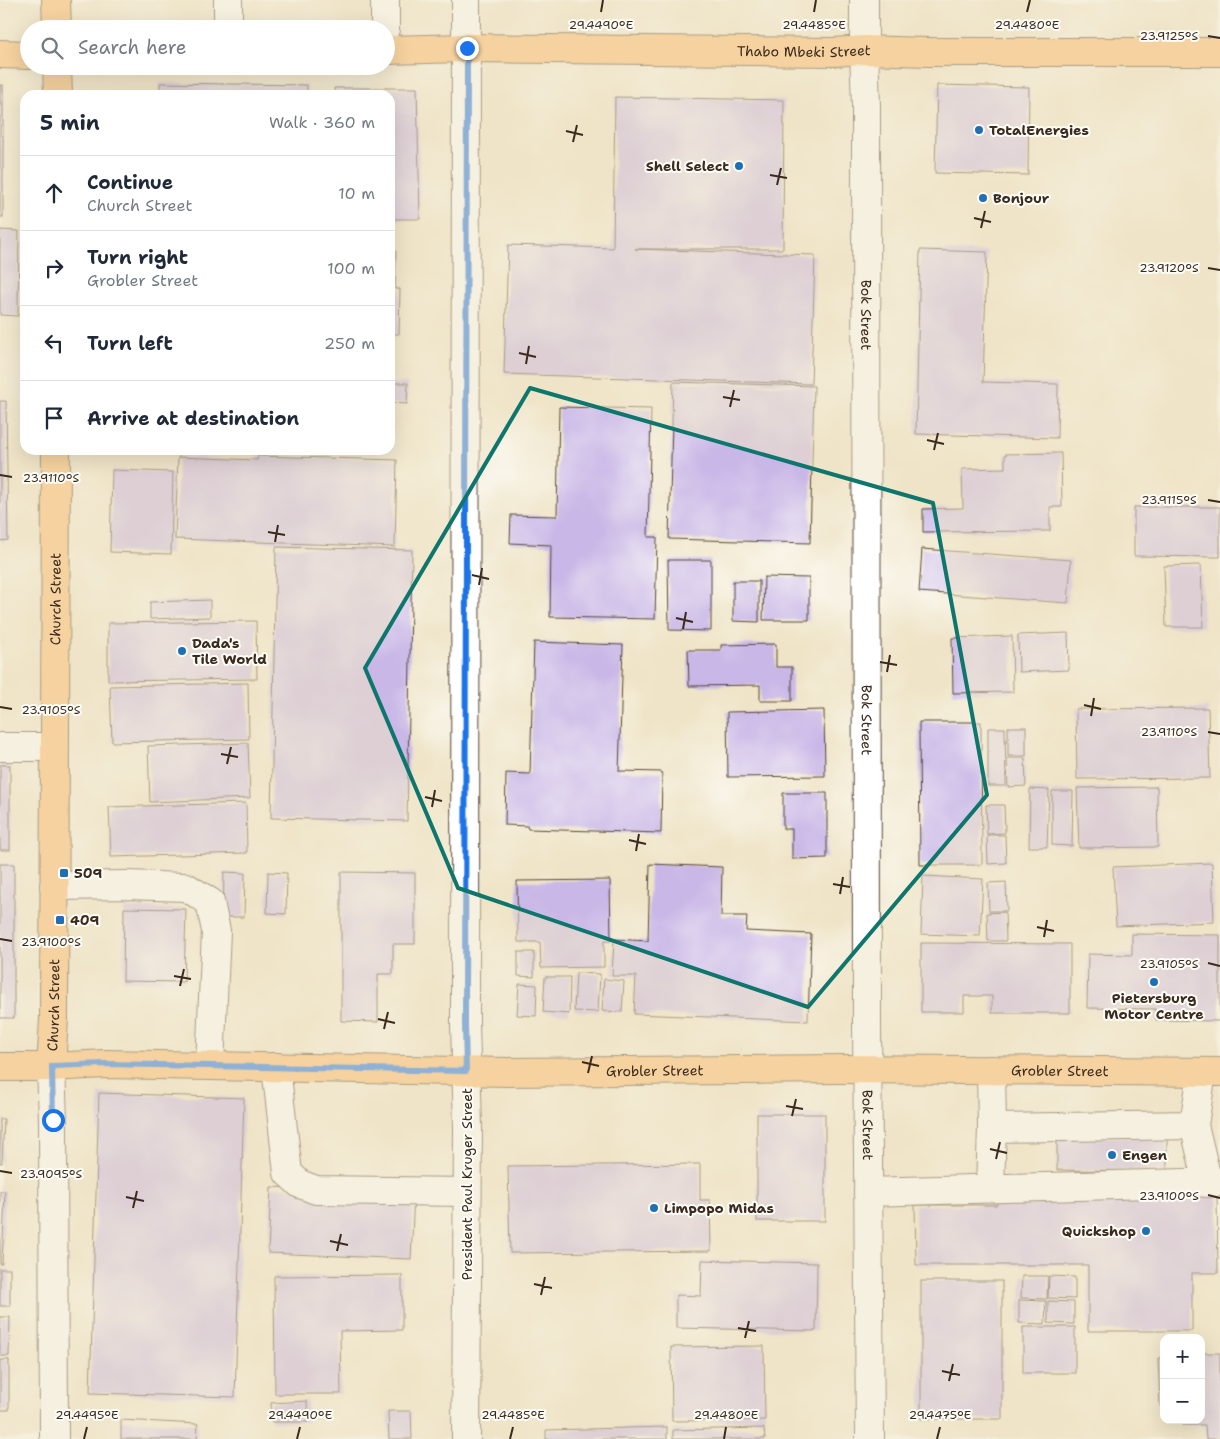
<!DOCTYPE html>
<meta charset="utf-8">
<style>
body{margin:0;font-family:"Shantell Sans",sans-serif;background:#f6f6f7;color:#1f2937}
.controls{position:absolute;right:15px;bottom:15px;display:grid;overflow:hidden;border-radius:10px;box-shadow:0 5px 20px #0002}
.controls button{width:45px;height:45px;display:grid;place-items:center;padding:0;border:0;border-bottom:1px solid #e0e1e3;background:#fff;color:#1f2937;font:25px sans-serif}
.stop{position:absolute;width:15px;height:15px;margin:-11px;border:4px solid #1a73e8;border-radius:50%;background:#fff}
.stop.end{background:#1a73e8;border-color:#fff;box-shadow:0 1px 5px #0008}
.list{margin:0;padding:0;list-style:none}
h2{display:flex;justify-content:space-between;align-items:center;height:65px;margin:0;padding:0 20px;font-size:21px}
h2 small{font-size:16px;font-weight:400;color:#747a83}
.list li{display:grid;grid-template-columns:32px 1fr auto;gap:15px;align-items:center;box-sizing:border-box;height:75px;padding:0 20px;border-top:1px solid #e0e1e3}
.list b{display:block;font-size:19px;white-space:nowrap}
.list p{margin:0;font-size:16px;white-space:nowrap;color:#747a83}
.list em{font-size:16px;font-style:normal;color:#747a83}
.icon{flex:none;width:28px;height:28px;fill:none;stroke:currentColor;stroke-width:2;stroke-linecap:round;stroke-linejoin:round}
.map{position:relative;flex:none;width:1220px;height:1439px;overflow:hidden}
.search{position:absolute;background:#fff;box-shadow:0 5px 20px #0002;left:20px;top:20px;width:375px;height:55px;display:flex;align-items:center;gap:12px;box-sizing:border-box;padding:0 18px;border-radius:28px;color:#747a83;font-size:19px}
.panel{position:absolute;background:#fff;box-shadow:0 5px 20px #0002;left:20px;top:90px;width:375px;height:365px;border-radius:15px}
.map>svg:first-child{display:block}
.building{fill:#c9b7e7}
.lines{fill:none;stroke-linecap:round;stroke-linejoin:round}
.minor-casing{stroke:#564637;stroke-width:30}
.major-casing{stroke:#564637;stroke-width:30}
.minor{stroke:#fff;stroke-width:28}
.major{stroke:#fcbd6f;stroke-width:28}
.route{stroke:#1a73e8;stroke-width:6}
.marked{fill:none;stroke:#0f766e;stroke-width:4;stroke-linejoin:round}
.ticks{fill:none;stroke:#3b2a1e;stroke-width:2}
.poi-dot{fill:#1f6fb2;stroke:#fdfcf7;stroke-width:2}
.labels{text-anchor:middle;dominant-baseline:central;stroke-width:4;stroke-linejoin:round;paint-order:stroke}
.street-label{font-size:14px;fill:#3b2a1e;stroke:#fdfcf7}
.poi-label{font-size:14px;font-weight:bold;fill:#3b2a1e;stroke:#fdfcf7;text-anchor:start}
.ticks-label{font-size:12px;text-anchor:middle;fill:#3b2a1e;stroke:#fdfcf7;stroke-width:4;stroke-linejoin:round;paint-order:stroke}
</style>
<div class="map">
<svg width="1220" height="1439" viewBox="0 0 1220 1439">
<rect width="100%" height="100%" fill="#fdfcf7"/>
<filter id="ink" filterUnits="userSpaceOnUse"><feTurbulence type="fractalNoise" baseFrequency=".02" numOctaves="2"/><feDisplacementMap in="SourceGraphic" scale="10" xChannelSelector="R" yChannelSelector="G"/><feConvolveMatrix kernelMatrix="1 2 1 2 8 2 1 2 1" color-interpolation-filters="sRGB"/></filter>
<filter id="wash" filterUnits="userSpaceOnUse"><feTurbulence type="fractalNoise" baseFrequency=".0096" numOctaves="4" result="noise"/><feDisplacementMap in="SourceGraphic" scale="20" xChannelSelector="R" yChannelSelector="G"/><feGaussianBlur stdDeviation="1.12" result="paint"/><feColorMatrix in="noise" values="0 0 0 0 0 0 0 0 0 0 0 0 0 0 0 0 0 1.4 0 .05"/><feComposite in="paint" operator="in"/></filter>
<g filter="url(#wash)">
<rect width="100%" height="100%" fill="#efe4c7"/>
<g id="blocks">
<g class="building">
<path d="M160,83L307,85V95H160Z"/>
<rect x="0" y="85" width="3" height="132"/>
<path d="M937,85L1029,87L1028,175L935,173Z"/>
<path d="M334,88H417L420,219H392L390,95H335Z"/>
<path d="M615,97L784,100L783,249H635L815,255L811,384L504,374L508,245L613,248Z"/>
<path d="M0,230L19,231L18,316L0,315Z"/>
<path d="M920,250L987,252L983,382L1058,384L1057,438L916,434Z"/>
<path d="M390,251H396L395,289H400L399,334H390Z"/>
<path d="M673,382L814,386L810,543L669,539Z"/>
<path d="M390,383H408L407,404L390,403Z"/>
<path d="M0,401H6L8,540L0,541Z"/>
<path d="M559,407L651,409L648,537H657L655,619L550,617L551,545L510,543L511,515L557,516Z"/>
<path d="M1061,453L1062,507H1050V531L923,532V509L963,508L962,469L1005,468V454Z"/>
<path d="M258,456L397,460L395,547L175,539L178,457L257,460Z"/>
<path d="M112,470L173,472L171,554L110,552Z"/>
<path d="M1134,507H1220V557L1134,556Z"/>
<path d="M276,547L412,550L407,821L271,818Z"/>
<path d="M922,549L1071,560L1068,603L919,592Z"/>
<path d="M668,560H711V631L669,630Z"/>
<path d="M1201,565L1203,627H1166L1164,566Z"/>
<path d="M764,577L809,578V620H763Z"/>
<path d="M733,581H759V622L733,621Z"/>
<path d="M210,600V617L150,619V602Z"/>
<path d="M256,621L257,679L108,681V623Z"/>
<path d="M1068,633L1069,670L1019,672L1018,635Z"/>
<path d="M1012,636L1013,692L953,693L952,638Z"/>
<path d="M534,642L623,645L619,771L662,772L661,833L528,829L527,826L505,825L506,773L530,774Z"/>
<path d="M776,644V667H792V701H760V685L689,686L688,650H721V645Z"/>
<path d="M248,683L249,739L112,742L110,686Z"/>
<path d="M1208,708L1210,778L1077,779L1076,709Z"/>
<path d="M824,710L825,776L728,777L727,712Z"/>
<path d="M919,722H981L982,865H920Z"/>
<rect x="1008" y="727" width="18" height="29"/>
<path d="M988,728H1005L1006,786H988Z"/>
<path d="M248,743L250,798L150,802L148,746Z"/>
<path d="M1007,758H1025L1026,786L1008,787Z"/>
<rect x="0" y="765" width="10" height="85"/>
<path d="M1157,787L1158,847L1079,848L1077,788Z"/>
<path d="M1030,789L1049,790L1047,847H1029Z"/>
<path d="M1052,791H1073L1072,846L1052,845Z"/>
<path d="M783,793H827V858L792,859V829H783Z"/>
<path d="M246,803L247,853L111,857L109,807Z"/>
<path d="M986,805H1004L1005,833L987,834Z"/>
<path d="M987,835H1005L1006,863L988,864Z"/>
<path d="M1212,863L1214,922L1116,926L1113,867Z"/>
<rect x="0" y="864" width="14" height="154"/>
<path d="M650,864L722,867L721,916H747L746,931L811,934L808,1021L634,1014L636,976H612L614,939L648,941Z"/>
<path d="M224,872L245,873L244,917H223Z"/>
<path d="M268,872L287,873L286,914L267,913Z"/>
<path d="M341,872L415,873V944H393V974H378V1022L341,1021Z"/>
<path d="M923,876L983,879L980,936L921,934Z"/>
<path d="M610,880L611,941H604V967L541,968L540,942H518L517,881Z"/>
<path d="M1006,882L1007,911H989L988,883Z"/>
<path d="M124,908L186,909L184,982L123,981Z"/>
<path d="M1005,912L1006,941H988L987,913Z"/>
<path d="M1132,934L1220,935V1021L1156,1020L1155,1009L1087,1008L1088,954L1132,955Z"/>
<path d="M921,943L1070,944V1013H992V996H964V1012H921Z"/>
<path d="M518,952H534V977L518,976Z"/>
<path d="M576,973L600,974L598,1012L574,1011Z"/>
<path d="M545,977H570L569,1014L543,1012Z"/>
<path d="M604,979L624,981L622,1012L602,1011Z"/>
<path d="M519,984L537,985L536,1016L517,1015Z"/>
<path d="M99,1093L244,1098L235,1397L90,1393Z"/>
<rect x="757" y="1114" width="68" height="107"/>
<path d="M0,1119H4L2,1163H0Z"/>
<path d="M1057,1136L1167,1138V1171L1057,1170Z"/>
<path d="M700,1164V1200H710L711,1251L510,1253L508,1166Z"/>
<path d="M271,1187L414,1193L411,1259L268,1253Z"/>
<path d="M0,1191H5L2,1264H0Z"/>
<path d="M997,1195H1217L1218,1273H1192V1331H1088V1265H916L915,1205H997Z"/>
<path d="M702,1260L817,1263L816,1331L676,1328V1295L701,1296Z"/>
<rect x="0" y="1269" width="10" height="37"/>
<path d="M402,1275V1330L340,1331L341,1394H275L274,1276Z"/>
<path d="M1022,1276H1048L1047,1299L1021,1298Z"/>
<path d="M1049,1276L1075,1277V1299L1048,1298Z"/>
<rect x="921" y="1281" width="81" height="138"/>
<path d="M1019,1300L1046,1301L1045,1324L1019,1323Z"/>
<path d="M1048,1301L1074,1302V1324L1048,1323Z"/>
<path d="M0,1317H10L9,1356H0Z"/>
<rect x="1023" y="1327" width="52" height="46"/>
<path d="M764,1346L765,1420L672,1421L671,1347Z"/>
<path d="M1201,1353H1220V1439H1206L1205,1425H1183V1420H1201Z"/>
<path d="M1158,1358H1164V1406H1160Z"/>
<rect x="0" y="1360" width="9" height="50"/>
<path d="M307,1401L308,1422H272L271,1403Z"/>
<path d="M388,1411H411L412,1439H389Z"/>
<path d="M121,1420L198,1424L197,1439H121Z"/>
<path d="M667,1427V1439H546V1430Z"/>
<path d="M764,1428L765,1439H673V1430Z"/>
</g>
</g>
</g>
<g filter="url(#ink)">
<use href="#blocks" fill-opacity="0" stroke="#564637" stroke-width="1"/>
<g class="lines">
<g class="minor-casing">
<g id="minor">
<path id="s1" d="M864,0V50L866,106L867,1019L870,1439"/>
<path d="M228,29V0"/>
<path d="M385,29V0"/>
<path d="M0,747H54"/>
<path d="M54,886L126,885L186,887L210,902L216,931L210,1065"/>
<path d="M51,1067L53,1120L54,1439"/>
<path d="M276,1067L288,1173L300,1184L316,1190L467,1192"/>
<path d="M1202,1072L1194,1125L1208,1183"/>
<path d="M992,1128L1194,1125"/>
<path d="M990,1188L992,1128L991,1070"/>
<path d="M868,1192L1220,1182"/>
<path d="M466,1439L468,1128L465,1024L466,0"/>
</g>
</g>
<g class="major-casing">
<g id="major">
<path d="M56,0L57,29"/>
<path id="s2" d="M386,50L467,48L834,52L864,50L927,52H1220"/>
<path d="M0,54L29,55"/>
<path d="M57,66L58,95"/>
<path id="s3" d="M0,1067H51L105,1064L508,1072L843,1069L1220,1072"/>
<path id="s4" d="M51,1067L54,1019L56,450"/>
</g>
</g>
<use href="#minor" class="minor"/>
<use href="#major" class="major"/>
</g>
</g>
<g class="lines" filter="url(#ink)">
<path class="route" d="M53,1120L52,1066L105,1064L466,1071L465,1024L467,48"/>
</g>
<path d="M0 0H1220V1439H0ZM530,388L933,503L987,795L808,1007L458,888L365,668Z" fill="#efe4c7" fill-opacity=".55" fill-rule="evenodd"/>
<path class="marked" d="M530,388L933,503L987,795L808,1007L458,888L365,668Z"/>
<path class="ticks" d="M601,12L603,0M814,12L816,0M1027,12L1030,0M1208,36L1220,38M566,131L583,135M573,142L577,125M770,175L787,178M777,185L781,168M974,218L991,222M981,228L985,211M1208,268L1220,270M519,353L536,357M526,364L529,346M723,397L740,400M730,407L734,390M927,440L944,444M934,450L938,433M0,475L12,477M1208,500L1220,502M268,532L285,535M275,542L278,525M472,575L489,579M479,585L482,568M676,618L693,622M683,629L686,612M880,662L897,665M887,672L890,655M1084,705L1101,709M0,707L12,709M1091,716L1094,698M1208,732L1220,734M221,754L238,757M227,764L231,747M425,797L442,801M432,807L435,790M629,840L646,844M636,851L639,834M833,884L850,887M840,894L843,877M1037,927L1054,931M1044,937L1047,920M0,939L12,941M1208,963L1220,966M174,976L191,979M180,986L184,969M378,1019L395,1023M384,1029L388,1012M582,1062L599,1066M588,1073L592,1056M786,1106L803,1109M792,1116L796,1099M990,1149L1007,1153M996,1159L1000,1142M0,1171L12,1173M1208,1195L1220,1198M126,1197L144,1201M133,1208L137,1191M330,1241L348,1245M337,1251L341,1234M534,1284L552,1288M541,1295L545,1277M738,1328L756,1331M745,1338L749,1321M942,1371L960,1375M949,1381L953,1364M84,1439L87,1427M297,1439L300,1427M510,1439L513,1427M724,1439L726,1427M937,1439L940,1427"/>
<g class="poi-dot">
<circle cx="979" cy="130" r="5"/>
<circle cx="739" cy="166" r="5"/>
<circle cx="983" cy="198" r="5"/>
<circle cx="182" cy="651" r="5"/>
<rect x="59" y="868" width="10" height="10" rx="2.5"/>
<rect x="55" y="915" width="10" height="10" rx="2.5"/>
<circle cx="1154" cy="982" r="5"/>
<circle cx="1112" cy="1155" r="5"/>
<circle cx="654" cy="1208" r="5"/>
<circle cx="1146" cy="1231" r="5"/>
</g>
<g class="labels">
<g class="street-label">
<text stroke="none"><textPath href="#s2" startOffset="418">Thabo Mbeki Street</textPath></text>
<text stroke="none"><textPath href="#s1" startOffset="315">Bok Street</textPath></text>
<text stroke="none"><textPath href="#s4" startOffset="468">Church Street</textPath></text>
<text stroke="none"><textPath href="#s1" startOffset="720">Bok Street</textPath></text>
<text stroke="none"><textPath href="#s4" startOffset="62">Church Street</textPath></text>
<text stroke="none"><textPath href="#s3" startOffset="655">Grobler Street</textPath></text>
<text stroke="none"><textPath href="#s3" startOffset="1060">Grobler Street</textPath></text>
<text stroke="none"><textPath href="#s1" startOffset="1125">Bok Street</textPath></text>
<text transform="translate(467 1184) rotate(-90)">President Paul Kruger Street</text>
</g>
<g class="poi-label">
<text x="989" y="130">TotalEnergies</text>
<text x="729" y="166" text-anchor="end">Shell Select</text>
<text x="993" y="198">Bonjour</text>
<text x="192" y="643">Dada's<tspan x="192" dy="16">Tile World</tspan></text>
<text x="74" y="873">509</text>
<text x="70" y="920">409</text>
<text x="1154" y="998" text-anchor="middle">Pietersburg<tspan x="1154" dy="16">Motor Centre</tspan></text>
<text x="1122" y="1155">Engen</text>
<text x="664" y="1208">Limpopo Midas</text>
<text x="1136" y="1231" text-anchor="end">Quickshop</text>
</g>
</g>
<g class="ticks-label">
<text x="601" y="29">29.4490°E</text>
<text x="814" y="29">29.4485°E</text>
<text x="1027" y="29">29.4480°E</text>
<text x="1169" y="40">23.9125°S</text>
<text x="1169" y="272">23.9120°S</text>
<text x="51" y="482">23.9110°S</text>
<text x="1169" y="504">23.9115°S</text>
<text x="51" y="714">23.9105°S</text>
<text x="1169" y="736">23.9110°S</text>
<text x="51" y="946">23.9100°S</text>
<text x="1169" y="968">23.9105°S</text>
<text x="51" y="1178">23.9095°S</text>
<text x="1169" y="1200">23.9100°S</text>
<text x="87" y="1419">29.4495°E</text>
<text x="300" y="1419">29.4490°E</text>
<text x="513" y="1419">29.4485°E</text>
<text x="726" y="1419">29.4480°E</text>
<text x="940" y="1419">29.4475°E</text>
</g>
</svg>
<div class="controls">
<button>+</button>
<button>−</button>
</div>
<div class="stop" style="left:53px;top:1120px"></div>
<div class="stop end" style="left:467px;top:48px"></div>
<div class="search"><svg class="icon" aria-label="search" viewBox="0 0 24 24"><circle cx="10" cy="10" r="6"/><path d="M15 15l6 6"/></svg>Search here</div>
<section class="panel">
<h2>5 min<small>Walk · 360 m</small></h2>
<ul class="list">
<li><svg class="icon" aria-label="ahead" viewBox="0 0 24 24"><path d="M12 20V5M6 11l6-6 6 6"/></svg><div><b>Continue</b><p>Church Street</p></div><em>10 m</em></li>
<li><svg class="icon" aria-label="right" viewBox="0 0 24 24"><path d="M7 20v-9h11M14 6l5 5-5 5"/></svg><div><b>Turn right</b><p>Grobler Street</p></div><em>100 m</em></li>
<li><svg class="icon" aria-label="left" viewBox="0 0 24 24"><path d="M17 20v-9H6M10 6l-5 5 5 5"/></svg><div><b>Turn left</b></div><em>250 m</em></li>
<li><svg class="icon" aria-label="arrive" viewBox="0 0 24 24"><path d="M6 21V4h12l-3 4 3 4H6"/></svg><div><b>Arrive at destination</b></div></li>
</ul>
</section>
</div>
